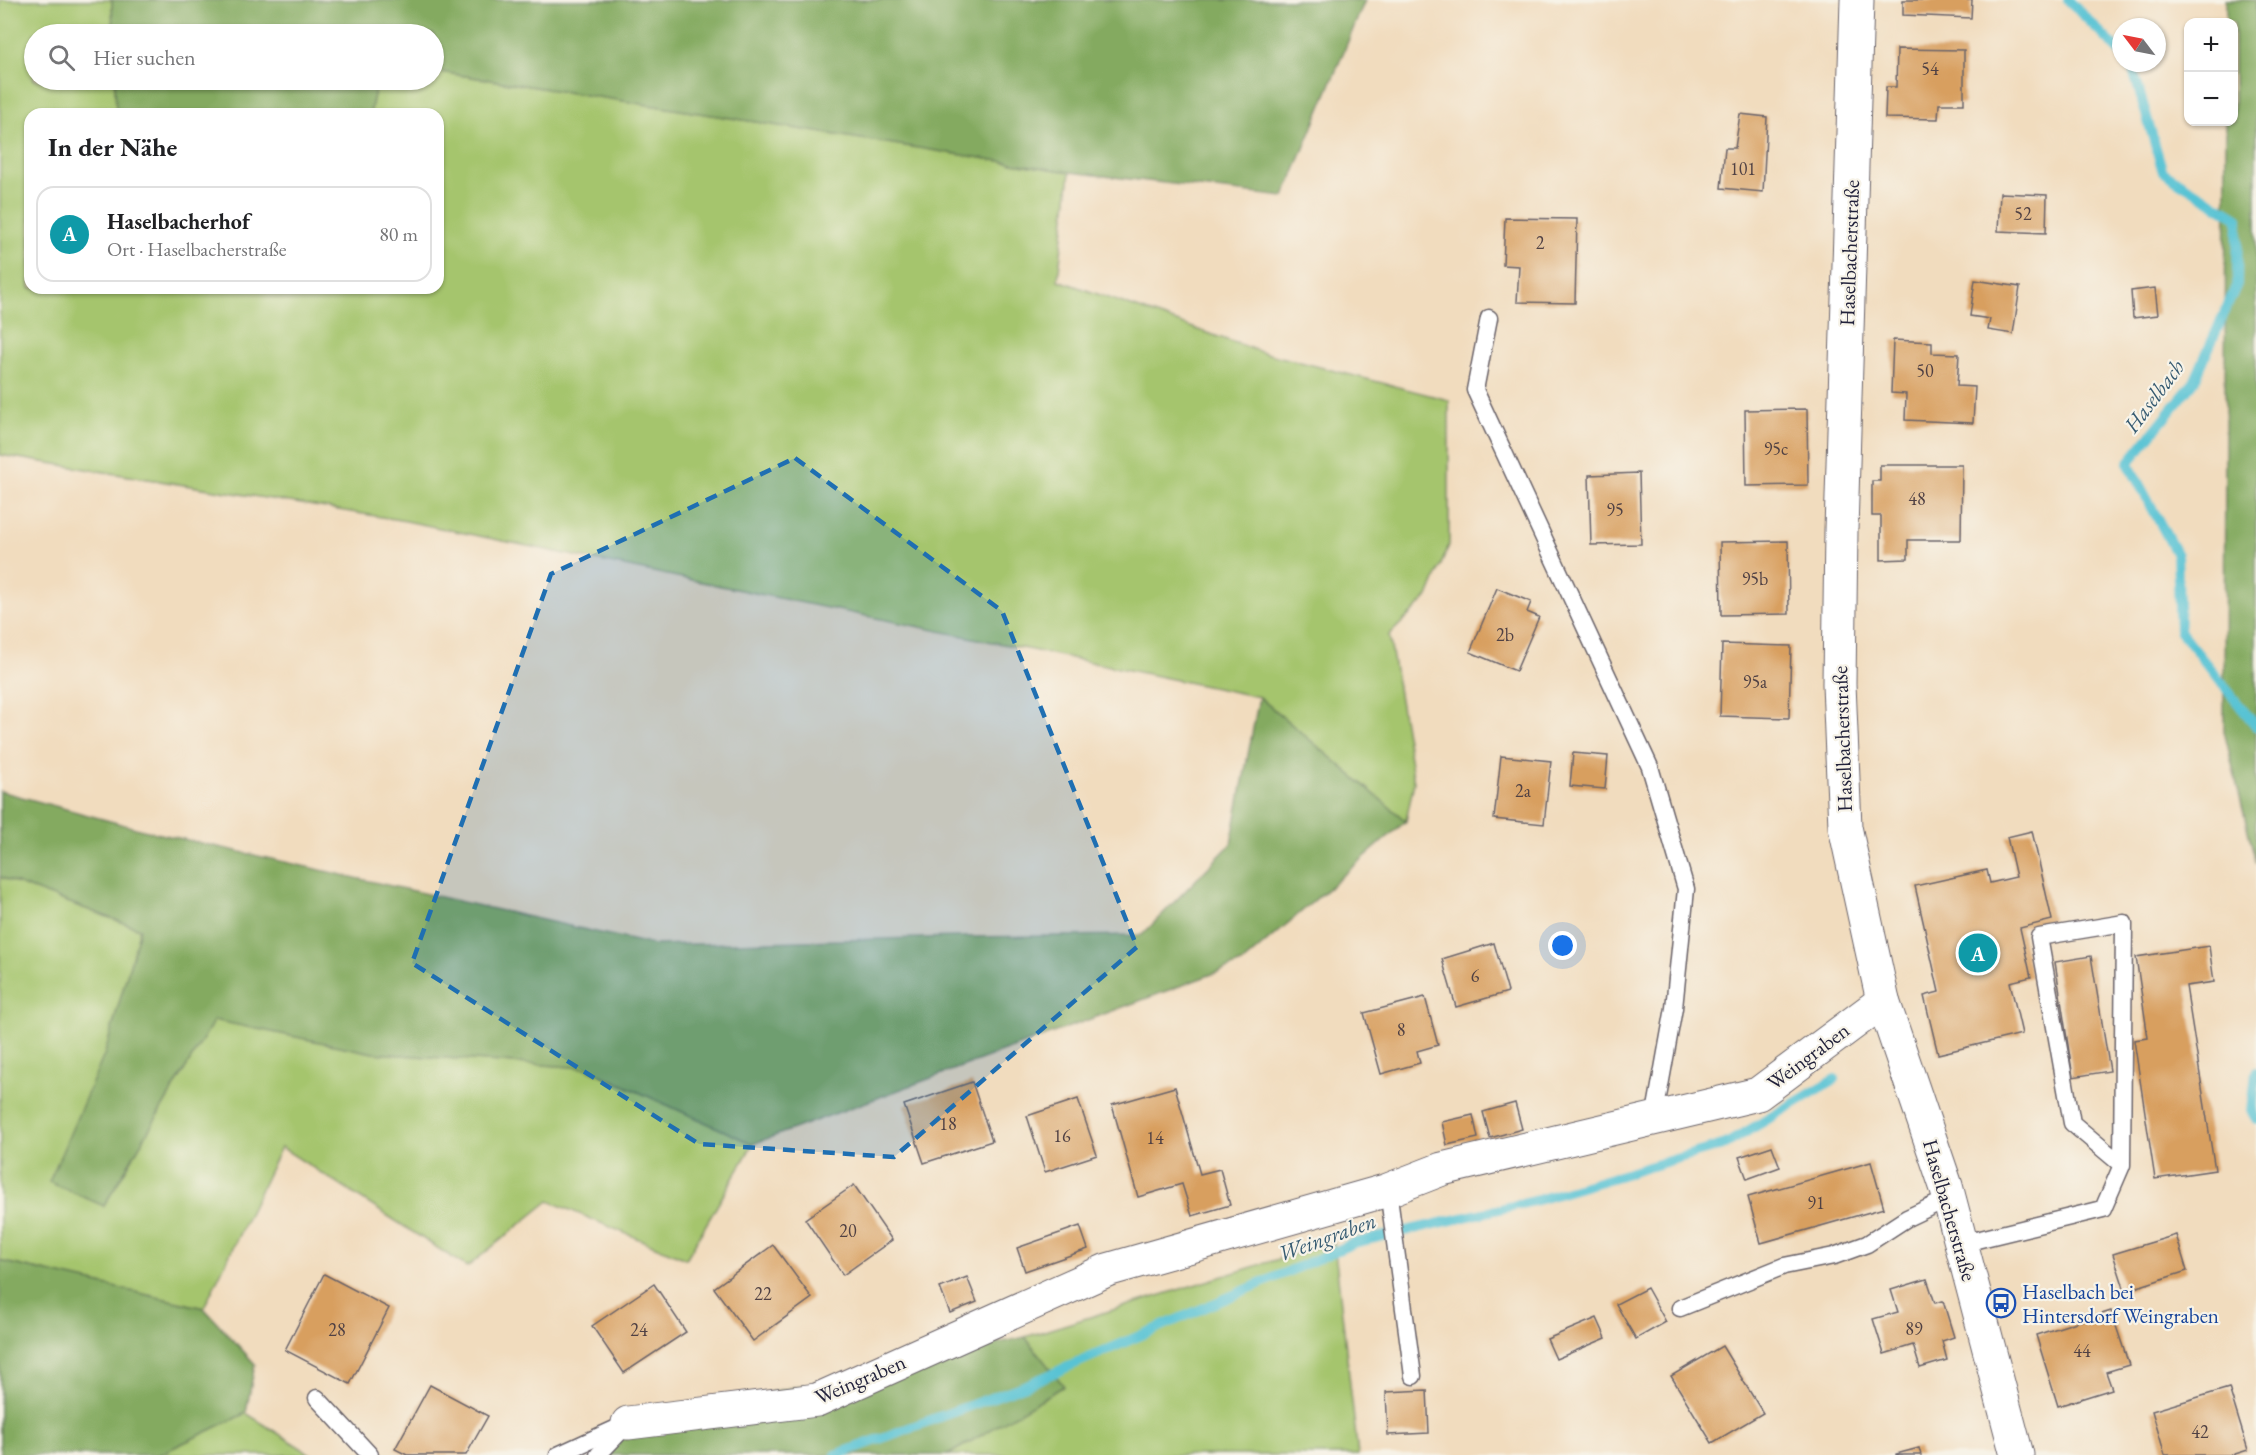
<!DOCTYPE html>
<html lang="de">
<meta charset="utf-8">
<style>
body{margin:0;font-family:"EB Garamond",serif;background:#f6f6f6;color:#202124}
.controls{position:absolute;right:18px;top:18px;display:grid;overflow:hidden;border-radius:12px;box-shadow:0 2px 4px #0004}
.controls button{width:54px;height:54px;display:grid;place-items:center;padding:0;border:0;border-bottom:2px solid #e0e0e0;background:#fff;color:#202124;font:30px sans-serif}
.compass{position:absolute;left:2112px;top:18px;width:54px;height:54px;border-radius:50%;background:#fff;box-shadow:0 2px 4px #0004;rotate:302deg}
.you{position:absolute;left:1563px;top:946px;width:21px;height:21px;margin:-15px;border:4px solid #fff;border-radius:50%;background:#1a73e8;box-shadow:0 0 0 9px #1a73e833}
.badge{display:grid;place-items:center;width:39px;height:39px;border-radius:50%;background:#0b8043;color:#fff;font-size:20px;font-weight:700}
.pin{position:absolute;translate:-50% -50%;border:3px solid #fff;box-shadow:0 2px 6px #0006}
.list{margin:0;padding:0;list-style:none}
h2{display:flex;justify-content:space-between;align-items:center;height:78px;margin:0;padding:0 24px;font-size:26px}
h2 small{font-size:20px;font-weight:400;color:#757577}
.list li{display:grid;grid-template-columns:39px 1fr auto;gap:18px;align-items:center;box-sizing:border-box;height:96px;margin:0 12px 12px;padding:0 12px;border:2px solid #e0e0e0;border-radius:18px}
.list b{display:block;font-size:22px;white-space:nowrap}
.list p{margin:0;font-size:20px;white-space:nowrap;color:#757577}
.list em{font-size:20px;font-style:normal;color:#757577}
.icon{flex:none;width:33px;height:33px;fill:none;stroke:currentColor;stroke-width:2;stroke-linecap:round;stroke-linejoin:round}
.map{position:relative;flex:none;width:2256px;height:1455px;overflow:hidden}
.search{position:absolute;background:#fff;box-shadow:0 2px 4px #0004;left:24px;top:24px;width:420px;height:66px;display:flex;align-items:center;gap:15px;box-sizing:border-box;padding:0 21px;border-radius:33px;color:#757577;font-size:22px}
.panel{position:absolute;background:#fff;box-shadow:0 2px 4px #0004;left:24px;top:108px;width:420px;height:186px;border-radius:18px}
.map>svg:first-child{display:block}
.green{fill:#a5c56d;stroke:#647454;stroke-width:1.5}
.forest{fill:#84aa60;stroke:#53664e;stroke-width:1.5}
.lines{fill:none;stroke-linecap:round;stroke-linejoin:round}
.stream{stroke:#59c3d4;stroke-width:10}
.building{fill:#d89f5e}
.service-casing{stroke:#6a6369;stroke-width:19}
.minor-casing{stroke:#6a6369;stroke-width:35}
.tertiary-casing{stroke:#6a6369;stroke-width:35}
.service{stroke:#fff;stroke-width:16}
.minor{stroke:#fff;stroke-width:33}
.tertiary{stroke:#fff;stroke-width:33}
.marked{fill:#1f6fb2;fill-opacity:0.2;stroke:#1f6fb2;stroke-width:4.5;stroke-dasharray:12 8;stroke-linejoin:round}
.labels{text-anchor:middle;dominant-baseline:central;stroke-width:4.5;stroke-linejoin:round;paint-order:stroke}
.number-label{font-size:18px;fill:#504144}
.street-label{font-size:21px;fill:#22223b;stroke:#f7f3e8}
.transit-label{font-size:21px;fill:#164399;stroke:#f7f3e8;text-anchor:start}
.water-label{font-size:22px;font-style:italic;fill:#355a71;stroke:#f7f3e8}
</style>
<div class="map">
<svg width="2256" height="1455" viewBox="0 0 2256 1455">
<rect width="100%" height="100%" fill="#f7f3e8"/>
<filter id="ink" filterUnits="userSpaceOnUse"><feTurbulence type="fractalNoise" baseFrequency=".0167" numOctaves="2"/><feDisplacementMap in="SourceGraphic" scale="12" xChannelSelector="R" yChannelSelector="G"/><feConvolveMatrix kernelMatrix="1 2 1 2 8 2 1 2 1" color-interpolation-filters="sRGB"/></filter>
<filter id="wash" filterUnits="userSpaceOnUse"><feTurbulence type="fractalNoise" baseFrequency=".008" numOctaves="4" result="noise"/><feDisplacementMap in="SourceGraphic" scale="24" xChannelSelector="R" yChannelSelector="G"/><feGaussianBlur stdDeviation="1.35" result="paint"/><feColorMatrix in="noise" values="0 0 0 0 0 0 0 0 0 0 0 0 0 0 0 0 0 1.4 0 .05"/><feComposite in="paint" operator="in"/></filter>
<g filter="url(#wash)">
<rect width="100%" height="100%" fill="#f1dcbe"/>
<g class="green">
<path d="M0,0H112L113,34H34V80H115L116,114H30V288H438V114H370L377,80H434V71L1070,172L1058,280L1261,352L1449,400V545L1428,597L1389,635L1414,782L1406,821L1259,697L406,521L0,455Z"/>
<path d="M0,877L140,929L105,1053L104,1206L214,1020L373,1053L586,1068L753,1144L686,1259L549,1201L467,1267L281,1147L204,1308L0,1261Z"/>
<path d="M1334,1242L1358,1455H948L1063,1386L1025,1337Z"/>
<path d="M246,1413L312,1455H158Z"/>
</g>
<g class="forest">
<path d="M112,0H1365L1284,197L1070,172L434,71V34H113Z"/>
<path d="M2226,0H2256V864L2224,731L2226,122H2234V22H2226Z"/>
<path d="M115,80H377L370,114H116Z"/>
<path d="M1259,697L1406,821L1242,963L753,1144L586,1068L373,1053L214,1020L104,1206L49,1182L105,1053L140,929L0,877V791L143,830L654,945L956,937L1142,935L1231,844Z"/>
<path d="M0,1261L204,1308L255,1364L246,1413L158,1455H0Z"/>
<path d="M1025,1337L1064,1386L948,1455H598L628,1423Z"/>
</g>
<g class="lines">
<g class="stream">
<path d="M2068,0L2121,53"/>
<path d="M2131,63L2163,172L2238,218L2237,284L2194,382L2128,463L2177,555L2180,631L2256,726"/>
<path d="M2256,1072L2252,1112L2256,1119"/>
<path d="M836,1455L1026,1385L1354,1243L1534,1201L1726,1144L1835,1079"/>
</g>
</g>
<g id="blocks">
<g class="building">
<path d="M1903,0H1972L1971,18L1903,15Z"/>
<path d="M1897,49L1964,50V104H1939L1938,119L1885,118L1886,87H1896Z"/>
<path d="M1740,114L1767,117L1763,192L1721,188L1725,148H1735Z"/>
<path d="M2000,193L2047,195L2046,233L1998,231Z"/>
<path d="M1505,218L1577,219L1575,303L1517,302L1519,266L1503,265Z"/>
<path d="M1975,280L2020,287L2013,334L1988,330L1990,319L1970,316Z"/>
<path d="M2155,288L2158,315L2133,318L2131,291Z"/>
<path d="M1893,340L1932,342V353L1959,354L1957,386L1975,387L1973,423L1905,420L1906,394L1891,393Z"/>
<path d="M1807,409L1808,485L1746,486L1745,410Z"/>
<path d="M1880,465H1962L1961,540H1908V559L1881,560V516H1872V481H1880Z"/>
<path d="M1639,473L1641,544L1591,545L1589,475Z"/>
<path d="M1788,541L1789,614L1721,615L1720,542Z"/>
<path d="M1497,588L1531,602L1527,612L1539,617L1516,671L1470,652Z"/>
<path d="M1722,644L1791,646L1789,718L1720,716Z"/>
<path d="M1573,753L1608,756L1605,789L1570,786Z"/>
<path d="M1501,756L1551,761L1544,824L1494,819Z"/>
<path d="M2032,831L2052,920L2020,928L2031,977L2010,982L2022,1034L1938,1054L1924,996L1939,992L1915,886L1987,870L1990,883L2016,877L2007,837Z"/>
<path d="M1494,943L1508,992L1456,1007L1442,959Z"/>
<path d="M2209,946L2214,982L2186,986L2215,1170L2155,1179L2134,1040L2148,1038L2136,957Z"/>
<path d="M2091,956L2110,1071L2073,1077L2055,962Z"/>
<path d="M1425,997L1438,1045L1417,1051L1420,1063L1381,1074L1364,1013Z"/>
<path d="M972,1082L992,1141L924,1163L904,1105Z"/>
<path d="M1175,1087L1200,1174L1220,1169L1230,1205L1192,1216L1182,1184L1138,1197L1112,1105Z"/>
<path d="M1078,1099L1097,1155L1045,1172L1027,1116Z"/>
<path d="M1515,1103L1522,1129L1490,1138L1483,1112Z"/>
<path d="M1473,1115L1478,1138L1447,1145L1442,1122Z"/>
<path d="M1772,1146L1780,1167L1747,1179L1739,1157Z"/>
<path d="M1871,1162L1884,1208L1761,1243L1748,1197Z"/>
<path d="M854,1185L892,1240L843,1275L805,1219Z"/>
<path d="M1080,1226L1088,1249L1025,1271L1017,1248Z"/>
<path d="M2176,1235L2187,1271L2125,1291L2113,1254Z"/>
<path d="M773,1245L812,1298L753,1341L714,1288Z"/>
<path d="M324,1274L389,1308L350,1384L285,1350Z"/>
<path d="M967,1277L977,1302L950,1313L940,1288Z"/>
<path d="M1927,1279L1935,1303L1943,1301L1954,1337L1942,1341L1947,1360L1920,1368L1913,1345L1884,1354L1873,1319L1898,1312L1891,1290Z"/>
<path d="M654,1284L686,1332L624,1373L592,1326Z"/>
<path d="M1647,1288L1666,1322L1636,1339L1616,1304Z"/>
<path d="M2111,1311L2129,1365L2106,1372L2112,1389L2058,1406L2036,1335Z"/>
<path d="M1597,1318L1606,1338L1556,1359L1547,1339Z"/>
<path d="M1722,1346L1763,1413L1712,1443L1671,1376Z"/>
<path d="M430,1385L488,1416L466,1455H407L395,1449Z"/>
<path d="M2229,1388L2248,1450L2232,1455H2165L2152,1411Z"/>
<path d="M1427,1390L1429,1433L1388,1435L1386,1392Z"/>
<path d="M1919,1448L1921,1455H1896V1454Z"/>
</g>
</g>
</g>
<g filter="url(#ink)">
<use href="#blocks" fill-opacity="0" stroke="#6a6369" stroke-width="1.5"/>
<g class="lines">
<g class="service-casing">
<g id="service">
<path d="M1489,318L1475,390L1650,767L1686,889L1674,1008L1654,1119"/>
<path d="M1388,1190L1413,1376"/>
<path d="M1960,1244L2103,1209L2122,1165L2124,923L2039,937L2072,1123L2122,1165"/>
<path d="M1680,1308L1784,1266L1834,1256L1867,1244L1907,1218L1949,1198"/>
<path d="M317,1398L370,1455"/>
<path d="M558,1455L628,1423"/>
<path d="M598,1455L622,1430"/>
</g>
</g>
<g class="minor-casing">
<path id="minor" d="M628,1423L817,1400L1107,1270L1388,1190L1442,1169L1758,1094L1883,1001"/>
</g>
<g class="tertiary-casing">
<path id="tertiary" d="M1857,0L1841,530L1839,684L1845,827L1883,1001L1946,1186L2017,1455"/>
</g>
<use href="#service" class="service"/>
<use href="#minor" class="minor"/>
<use href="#tertiary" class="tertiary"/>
</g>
</g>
<path class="marked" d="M795,458L1002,611L1137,947L894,1157L699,1144L412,963L551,574Z"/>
<defs>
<g id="bus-ring" transform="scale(1.5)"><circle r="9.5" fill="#f7f3e8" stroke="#1a4fb4" stroke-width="1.5"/><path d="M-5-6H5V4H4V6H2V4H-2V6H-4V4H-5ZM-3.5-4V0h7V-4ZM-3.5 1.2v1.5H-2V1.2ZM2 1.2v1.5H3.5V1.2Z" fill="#1a4fb4"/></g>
</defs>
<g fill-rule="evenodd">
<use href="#bus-ring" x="2001" y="1303"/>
</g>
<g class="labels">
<g class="number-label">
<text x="1930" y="68">54</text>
<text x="1743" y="168">101</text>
<text x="2023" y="213">52</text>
<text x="1540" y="242">2</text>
<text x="1925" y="370">50</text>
<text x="1776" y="448">95c</text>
<text x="1917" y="498">48</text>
<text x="1615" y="509">95</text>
<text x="1755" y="578">95b</text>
<text x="1505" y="634">2b</text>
<text x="1755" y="681">95a</text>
<text x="1523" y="790">2a</text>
<text x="1475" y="975">6</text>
<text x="1401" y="1029">8</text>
<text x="948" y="1123">18</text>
<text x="1062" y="1135">16</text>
<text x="1155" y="1137">14</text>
<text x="1816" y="1202">91</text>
<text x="848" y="1230">20</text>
<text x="763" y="1293">22</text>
<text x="1914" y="1328">89</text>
<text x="337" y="1329">28</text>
<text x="639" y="1329">24</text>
<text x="2082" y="1350">44</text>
<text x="2200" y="1431">42</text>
</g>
<g class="street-label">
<text transform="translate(1849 253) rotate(-88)">Haselbacherstraße</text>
<text transform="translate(1842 739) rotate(-92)">Haselbacherstraße</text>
<text transform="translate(1808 1056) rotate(-37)">Weingraben</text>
<text transform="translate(1950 1210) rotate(74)">Haselbacherstraße</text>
<text transform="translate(860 1379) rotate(-23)">Weingraben</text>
</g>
<g class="transit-label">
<text x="2022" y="1291">Haselbach bei<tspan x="2022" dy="24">Hintersdorf Weingraben</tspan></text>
</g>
<g class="water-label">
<text transform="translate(2154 396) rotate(-53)">Haselbach</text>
<text transform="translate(1327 1237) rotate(-20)">Weingraben</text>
</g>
</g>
</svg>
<div class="controls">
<button>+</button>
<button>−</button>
</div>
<svg class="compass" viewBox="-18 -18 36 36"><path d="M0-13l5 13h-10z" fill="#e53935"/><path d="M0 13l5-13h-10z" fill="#757577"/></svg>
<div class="you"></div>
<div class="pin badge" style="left:1978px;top:953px;background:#0f9aa8">A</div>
<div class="search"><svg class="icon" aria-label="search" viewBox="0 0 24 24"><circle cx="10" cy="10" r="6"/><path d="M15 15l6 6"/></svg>Hier suchen</div>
<section class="panel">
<h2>In der Nähe<small></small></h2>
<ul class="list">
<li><span class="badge" style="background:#0f9aa8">A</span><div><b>Haselbacherhof</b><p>Ort · Haselbacherstraße</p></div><em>80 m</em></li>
</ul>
</section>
</div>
